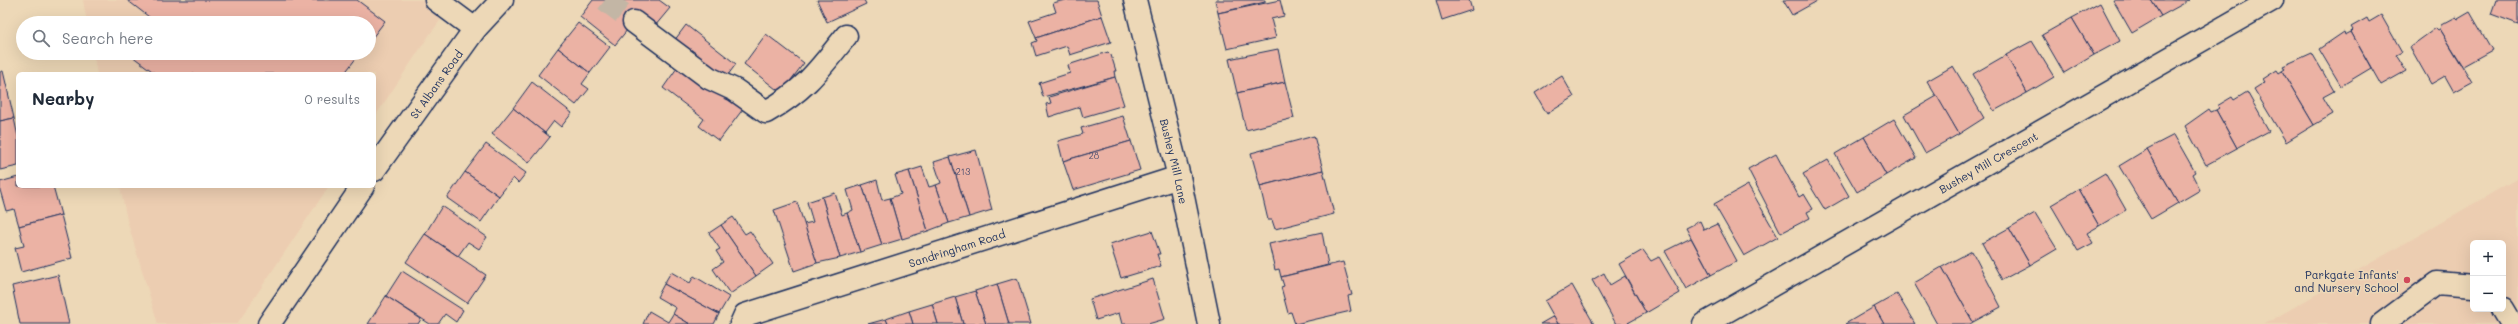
<!DOCTYPE html>
<meta charset="utf-8">
<style>
body{margin:0;font-family:Mali,sans-serif;background:#f6f6f7;color:#1f2937}
.controls{position:absolute;right:12px;bottom:12px;display:grid;overflow:hidden;border-radius:6px;box-shadow:0 4px 16px #0002}
.controls button{width:36px;height:36px;display:grid;place-items:center;padding:0;border:0;border-bottom:1px solid #e0e1e3;background:#fff;color:#1f2937;font:20px sans-serif}
.list{margin:0;padding:0;list-style:none}
h2{display:flex;justify-content:space-between;align-items:center;height:52px;margin:0;padding:0 16px;font-size:17px}
h2 small{font-size:13px;font-weight:400;color:#747a83}
.icon{flex:none;width:22px;height:22px;fill:none;stroke:currentColor;stroke-width:2;stroke-linecap:round;stroke-linejoin:round}
.map{position:relative;flex:none;width:2518px;height:324px;overflow:hidden}
.search{position:absolute;background:#fff;box-shadow:0 4px 16px #0002;left:16px;top:16px;width:360px;height:44px;display:flex;align-items:center;gap:10px;box-sizing:border-box;padding:0 14px;border-radius:22px;color:#747a83;font-size:15px}
.panel{position:absolute;background:#fff;box-shadow:0 4px 16px #0002;left:16px;top:72px;width:360px;height:116px;border-radius:6px}
.map>svg:first-child{display:block}
.built{fill:#eccdb1;fill-rule:evenodd}
.building{fill:#ebb2a4;stroke:#1b2f5e}
.lines{fill:none;stroke-linecap:round;stroke-linejoin:round}
.minor-tunnel{stroke:#c3b6a5;stroke-width:22;stroke-dasharray:22 11;stroke-linecap:butt}
.minor-casing{stroke:#1b2f5e;stroke-width:25}
.major-casing{stroke:#1b2f5e;stroke-width:25}
.minor{stroke:#edd8b7;stroke-width:22}
.major{stroke:#edd8b7;stroke-width:22}
.poi-dot{fill:#d1495b;stroke:#edd8b7;stroke-width:1.5}
.labels{text-anchor:middle;dominant-baseline:central;stroke-width:3;stroke-linejoin:round;paint-order:stroke}
.number-label{font-size:9px;fill:#4f5070}
.street-label{font-size:11px;fill:#1b2f5e;stroke:#edd8b7}
.poi-label{font-size:11px;fill:#1b2f5e;stroke:#edd8b7;text-anchor:end}
</style>
<div class="map">
<svg width="2518" height="324" viewBox="0 0 2518 324">
<rect width="100%" height="100%" fill="#edd8b7"/>
<filter id="ink" filterUnits="userSpaceOnUse"><feTurbulence type="fractalNoise" baseFrequency=".025" numOctaves="2"/><feDisplacementMap in="SourceGraphic" scale="8" xChannelSelector="R" yChannelSelector="G"/><feConvolveMatrix kernelMatrix="1 2 1 2 8 2 1 2 1" color-interpolation-filters="sRGB"/></filter>
<g filter="url(#ink)">
<g class="built">
<path d="M83,0H456L430,34L374,118V74H97L93,53H369V23H87Z"/>
<path d="M2518,178V324H2265L2487,196ZM2473,243H2503V309H2473Z"/>
<path d="M120,186H329L237,324H158L127,220Z"/>
</g>
<g class="building">
<path d="M127,0H357L385,21L369,42V23H151L153,20Z"/>
<path d="M593,0H659L670,8L655,26L640,14L615,45L580,17Z"/>
<path d="M817,0H864L866,4L827,22Z"/>
<path d="M1065,0H1097L1102,16L1036,38L1029,21L1056,12L1053,3Z"/>
<path d="M1215,0H1265V2L1218,13Z"/>
<path d="M1280,0L1284,16L1271,19L1276,38L1227,49L1218,13Z"/>
<path d="M1436,0H1469L1472,10L1442,20Z"/>
<path d="M1783,0H1819L1792,15Z"/>
<path d="M2113,0H2151L2161,16L2132,33Z"/>
<path d="M2151,0H2190L2161,16Z"/>
<path d="M2496,0H2518V24L2491,14Z"/>
<path d="M2100,3L2120,41L2094,55L2072,18Z"/>
<path d="M2470,12L2492,50L2463,66L2440,29L2441,25L2456,17L2458,19Z"/>
<path d="M2381,15L2402,52L2396,55L2406,71L2381,85L2351,32L2353,30L2351,27L2367,18L2369,22Z"/>
<path d="M1102,16L1111,42L1070,55L1067,46L1036,56L1032,43L1037,41L1036,38Z"/>
<path d="M2072,18L2094,55L2064,73L2042,35Z"/>
<path d="M578,23L610,47L590,73L558,48Z"/>
<path d="M686,25L736,64L722,83L671,45Z"/>
<path d="M2436,28L2438,30L2440,29L2472,82L2454,92L2445,76L2431,84L2410,47Z"/>
<path d="M2344,32L2345,35L2351,32L2371,68L2341,86L2319,49Z"/>
<path d="M766,34L804,63L781,93L744,64Z"/>
<path d="M2032,41L2054,77L2027,93L2006,55Z"/>
<path d="M558,48L590,73L582,84L589,89L576,105L538,75Z"/>
<path d="M1278,49L1285,82L1237,93L1229,59Z"/>
<path d="M1108,52L1111,55L1116,71H1114L1115,77L1043,97L1039,83L1070,73L1068,65Z"/>
<path d="M128,53H360L344,74H156Z"/>
<path d="M2312,53L2334,91L2323,97L2333,114L2314,125L2282,71L2285,69L2283,66Z"/>
<path d="M2006,55L2027,93L1994,111L1973,74Z"/>
<path d="M1953,66L1984,118L1959,134L1927,81Z"/>
<path d="M677,68L703,88L723,94L743,109L719,141L699,126L704,119L663,88Z"/>
<path d="M2277,70L2279,73L2282,71L2314,125L2286,142L2254,89L2265,82L2263,79Z"/>
<path d="M3,71L14,118L0,121V72Z"/>
<path d="M1562,76L1574,97L1547,114L1535,93Z"/>
<path d="M1115,77L1124,105L1083,117L1080,107L1049,117L1046,104L1051,103L1049,97Z"/>
<path d="M532,82L572,113L561,127L554,121L545,133L513,108Z"/>
<path d="M1285,82L1294,118L1246,130L1237,93Z"/>
<path d="M2247,92L2269,131L2237,148L2216,110L2219,108L2217,106L2232,97L2234,100Z"/>
<path d="M1937,96L1959,134L1925,153L1904,115Z"/>
<path d="M513,108L550,137L529,163L492,134Z"/>
<path d="M2209,109L2211,112L2216,110L2237,148L2206,165L2185,126Z"/>
<path d="M1123,116L1131,141L1063,161L1058,141L1083,134L1081,128Z"/>
<path d="M14,118L18,137V166L0,170V121Z"/>
<path d="M1894,119L1916,158L1886,175L1864,137Z"/>
<path d="M2174,135L2195,172L2192,174L2200,190L2178,203L2147,149Z"/>
<path d="M1314,136L1323,170L1260,186L1251,153Z"/>
<path d="M1864,137L1886,175L1857,192L1835,154Z"/>
<path d="M1131,141L1140,170L1073,190L1063,161Z"/>
<path d="M486,144L526,173L518,183L513,178L499,196L465,172Z"/>
<path d="M2147,149L2178,203L2151,219L2119,166Z"/>
<path d="M976,150L992,210L969,217L950,157Z"/>
<path d="M1776,154L1799,197L1804,194L1813,209L1807,212L1810,218L1781,233L1748,169Z"/>
<path d="M950,157L969,217L949,223L936,185L941,183L934,162Z"/>
<path d="M1828,160L1849,196L1825,210L1803,174Z"/>
<path d="M922,167L929,187L936,185L949,223L928,231L909,171Z"/>
<path d="M1323,170L1334,214L1275,229L1272,220H1268L1260,186Z"/>
<path d="M909,171L928,231L902,239L890,198L901,194L895,175Z"/>
<path d="M465,172L499,196L481,222L447,198Z"/>
<path d="M2105,173L2126,210L2099,226L2078,189Z"/>
<path d="M18,177V186H53L61,215L19,226L14,209L6,211L0,190V182Z"/>
<path d="M877,180L882,200L890,198L902,239L882,245L862,185Z"/>
<path d="M862,185L882,245L860,252L847,213L853,210L847,190Z"/>
<path d="M1748,185L1778,237L1744,256L1714,204Z"/>
<path d="M2078,189L2099,226L2087,233L2093,243L2078,251L2051,205Z"/>
<path d="M835,193L842,215L847,213L860,252L840,258L822,197Z"/>
<path d="M822,197L840,258L817,263L804,224L813,222L807,202Z"/>
<path d="M797,202L817,263L794,271L774,210Z"/>
<path d="M442,206L487,237L479,249L468,242L458,256L425,234Z"/>
<path d="M2035,213L2057,249L2030,265L2009,228Z"/>
<path d="M61,215L72,258L21,272L15,248L24,246L19,226Z"/>
<path d="M733,217L745,234L750,231L773,264L756,276L721,225Z"/>
<path d="M1700,221L1704,230L1717,224L1737,261L1711,275L1686,228Z"/>
<path d="M721,225L756,276L730,294L713,269L723,262L716,251L720,249L709,233Z"/>
<path d="M2009,228L2030,265L2002,280L1982,243Z"/>
<path d="M1152,231L1160,254H1157L1161,266L1121,278L1110,244Z"/>
<path d="M1322,232L1328,265L1281,277L1279,269L1275,270L1269,244Z"/>
<path d="M425,234L486,275L467,303L406,262Z"/>
<path d="M1691,238L1711,275L1686,289L1665,251Z"/>
<path d="M1643,250L1651,261L1659,257L1680,293L1646,313L1619,264Z"/>
<path d="M1972,251L2001,307L1973,322L1942,267Z"/>
<path d="M1343,262L1352,295L1348,296L1351,311L1295,324L1291,312L1288,313L1281,287L1284,286L1281,277Z"/>
<path d="M1942,267L1973,322L1970,324H1937L1914,283Z"/>
<path d="M402,271L463,310L456,322L445,314L438,324H430L386,296Z"/>
<path d="M671,272L690,283L694,276L729,297L719,314L664,284Z"/>
<path d="M1604,273L1610,285L1625,276L1646,313L1626,324H1616L1592,280Z"/>
<path d="M58,275L69,324H20L12,286Z"/>
<path d="M1017,278L1031,324H1009L997,284Z"/>
<path d="M1153,279L1165,319L1148,324H1122L1119,313L1096,320L1090,299Z"/>
<path d="M664,284L719,314L714,324H690L673,314L676,308L657,297Z"/>
<path d="M997,284L1009,324H986L975,291Z"/>
<path d="M1572,285L1594,324H1558L1545,301Z"/>
<path d="M975,291L986,324H963L955,297Z"/>
<path d="M1897,294L1915,324H1884L1874,307Z"/>
<path d="M386,296L421,319L418,324H368Z"/>
<path d="M955,297L963,324H938L932,304Z"/>
<path d="M932,304L938,324H913L909,311Z"/>
<path d="M1874,307L1884,324H1845Z"/>
<path d="M649,311L668,322L673,314L690,324H643Z"/>
<path d="M909,311L913,324H888L886,319Z"/>
<path d="M1554,316L1558,324H1540Z"/>
<path d="M886,319L888,324H868Z"/>
</g>
<g class="lines">
<path class="minor-tunnel" d="M605,0L634,22"/>
<g class="minor-casing">
<g id="minor">
<path d="M436,0L475,29"/>
<path id="s1" d="M1135,0L1179,177L1209,324"/>
<path d="M634,22L709,78L735,90L766,112C805,90 819,70 846,36"/>
<path d="M2503,309L2512,324"/>
<path id="s2" d="M741,324L745,315L1179,177"/>
<path id="s3" d="M1704,324L2272,0"/>
<path d="M2382,324L2437,283L2473,286"/>
</g>
</g>
<g class="major-casing">
<g id="major">
<path id="s4" d="M374,170L475,29L502,0"/>
<path d="M269,324L363,186"/>
</g>
</g>
<use href="#minor" class="minor"/>
<use href="#major" class="major"/>
</g>
</g>
<circle class="poi-dot" cx="2407" cy="280" r="4"/>
<g class="labels">
<g class="number-label">
<text x="1094" y="155">28</text>
<text x="963" y="171">213</text>
</g>
<g class="street-label">
<text stroke="none"><textPath href="#s4" startOffset="106">St Albans Road</textPath></text>
<text stroke="none"><textPath href="#s1" startOffset="166">Bushey Mill Lane</textPath></text>
<text stroke="none"><textPath href="#s3" startOffset="327">Bushey Mill Crescent</textPath></text>
<text stroke="none"><textPath href="#s2" startOffset="232">Sandringham Road</textPath></text>
</g>
<g class="poi-label">
<text x="2399" y="274">Parkgate Infants'<tspan x="2399" dy="13">and Nursery School</tspan></text>
</g>
</g>
</svg>
<div class="controls">
<button>+</button>
<button>−</button>
</div>
<div class="search"><svg class="icon" aria-label="search" viewBox="0 0 24 24"><circle cx="10" cy="10" r="6"/><path d="M15 15l6 6"/></svg>Search here</div>
<section class="panel">
<h2>Nearby<small>0 results</small></h2>
<ul class="list">
</ul>
</section>
</div>
